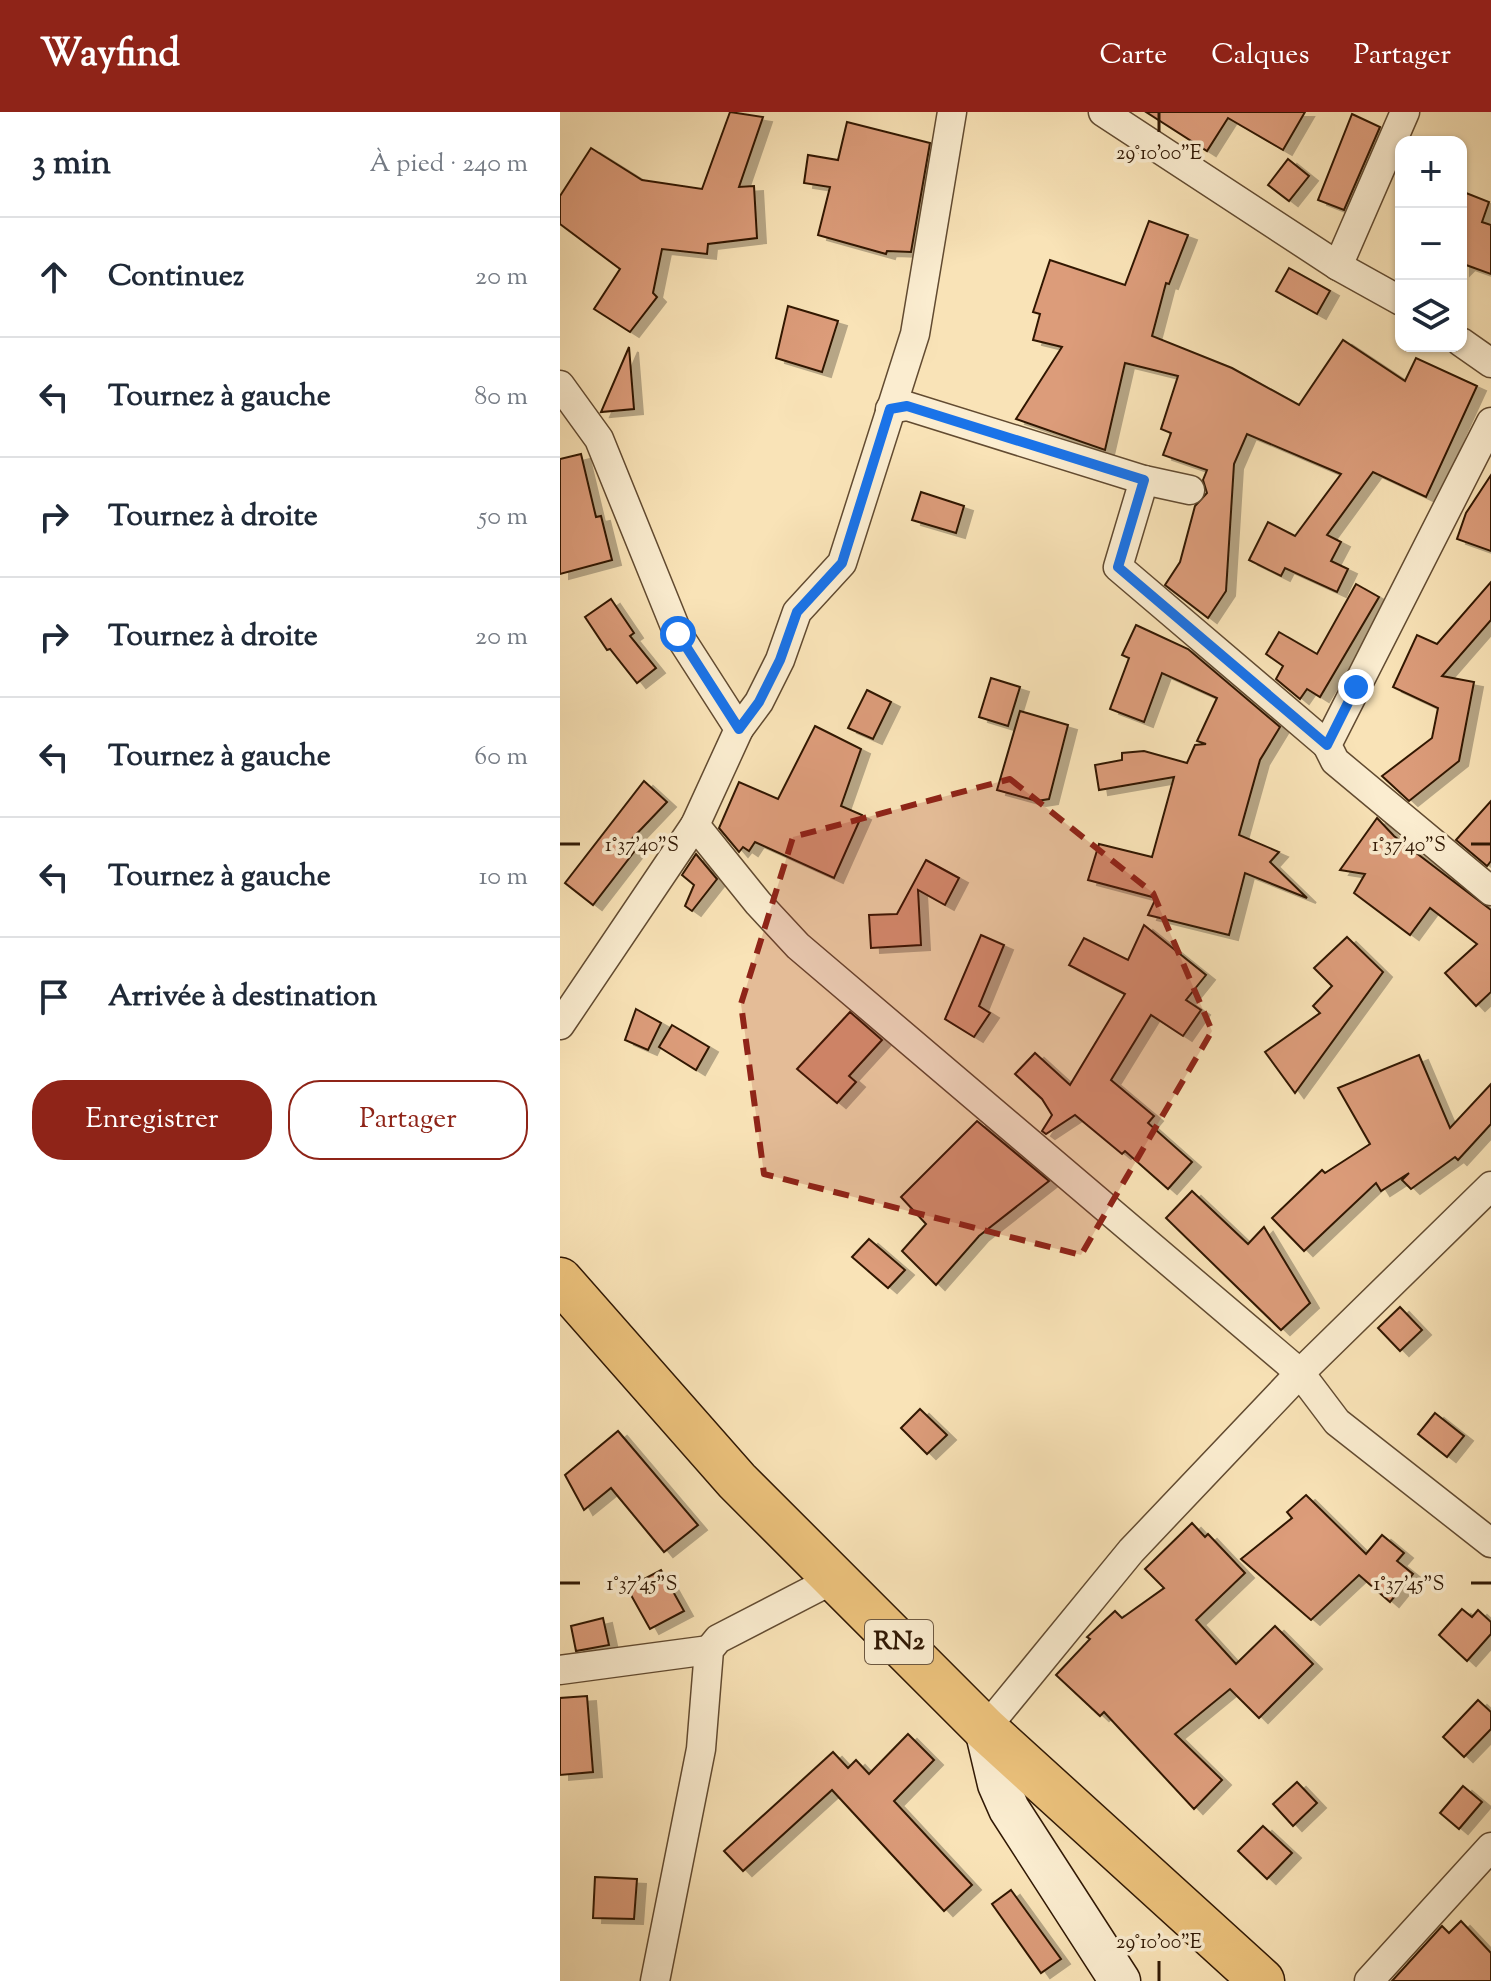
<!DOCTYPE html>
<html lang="fr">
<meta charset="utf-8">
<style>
body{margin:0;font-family:"Sorts Mill Goudy",serif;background:#f2f2f3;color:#1f2937}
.controls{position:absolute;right:24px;top:24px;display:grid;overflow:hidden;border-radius:16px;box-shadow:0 2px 6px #0004}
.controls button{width:72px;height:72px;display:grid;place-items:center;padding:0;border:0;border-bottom:2px solid #e0e1e3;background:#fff;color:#1f2937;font:40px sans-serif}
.stop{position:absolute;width:24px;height:24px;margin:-18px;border:6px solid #1a73e8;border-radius:50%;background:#fff}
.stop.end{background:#1a73e8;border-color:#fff;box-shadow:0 2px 8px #0008}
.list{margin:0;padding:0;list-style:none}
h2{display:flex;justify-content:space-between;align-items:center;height:104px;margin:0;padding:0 32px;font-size:34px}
h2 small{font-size:26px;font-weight:400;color:#747a83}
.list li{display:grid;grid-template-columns:52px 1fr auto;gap:24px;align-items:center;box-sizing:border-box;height:120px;padding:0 32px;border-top:2px solid #e0e1e3}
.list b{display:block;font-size:30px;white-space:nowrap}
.list em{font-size:26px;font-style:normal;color:#747a83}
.actions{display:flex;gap:16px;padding:24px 32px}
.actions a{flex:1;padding:18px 0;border:2px solid #8f2418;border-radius:32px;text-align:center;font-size:28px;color:#8f2418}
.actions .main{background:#8f2418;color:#fff}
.icon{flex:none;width:44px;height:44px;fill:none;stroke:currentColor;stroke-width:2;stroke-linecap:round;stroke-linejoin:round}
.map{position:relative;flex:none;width:931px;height:1869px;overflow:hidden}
header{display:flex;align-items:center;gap:48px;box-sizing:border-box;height:112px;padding:0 40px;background:#8f2418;color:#fff}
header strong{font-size:38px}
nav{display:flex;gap:44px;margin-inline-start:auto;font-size:28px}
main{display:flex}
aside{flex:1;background:#fff}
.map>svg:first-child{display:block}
.building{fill:#dc9c7a;stroke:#301804;stroke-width:2;filter:url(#shadow)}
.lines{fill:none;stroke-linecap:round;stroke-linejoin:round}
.street-casing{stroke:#624b31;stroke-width:31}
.secondary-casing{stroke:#301804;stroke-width:43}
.highway-casing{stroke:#301804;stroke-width:47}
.street{stroke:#fbedd0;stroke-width:28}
.secondary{stroke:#fbedd0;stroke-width:40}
.highway{stroke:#ecc27c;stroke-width:44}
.route{stroke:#1a73e8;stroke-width:10}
.marked{fill:#8f2418;fill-opacity:0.2;stroke:#8f2418;stroke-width:6;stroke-dasharray:16 10;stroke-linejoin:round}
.ticks{fill:none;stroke:#301804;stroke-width:3}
.labels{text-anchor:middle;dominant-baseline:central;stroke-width:7;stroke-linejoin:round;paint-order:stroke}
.shield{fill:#fbedd0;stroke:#6d5841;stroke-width:2}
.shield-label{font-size:26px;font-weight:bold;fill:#301804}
.ticks-label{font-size:20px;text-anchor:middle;fill:#301804;stroke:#fbedd0;stroke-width:7;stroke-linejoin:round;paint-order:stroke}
</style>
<header>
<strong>Wayfind</strong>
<nav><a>Carte</a><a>Calques</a><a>Partager</a></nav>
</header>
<main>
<aside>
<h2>3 min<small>À pied · 240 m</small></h2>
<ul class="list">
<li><svg class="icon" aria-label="ahead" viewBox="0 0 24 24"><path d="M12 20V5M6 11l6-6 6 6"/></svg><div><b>Continuez</b></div><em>20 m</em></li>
<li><svg class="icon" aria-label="left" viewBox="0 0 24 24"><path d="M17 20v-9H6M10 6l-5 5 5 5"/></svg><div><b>Tournez à gauche</b></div><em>80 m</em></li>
<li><svg class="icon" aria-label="right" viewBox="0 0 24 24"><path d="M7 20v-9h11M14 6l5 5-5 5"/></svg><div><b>Tournez à droite</b></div><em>50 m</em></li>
<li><svg class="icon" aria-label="right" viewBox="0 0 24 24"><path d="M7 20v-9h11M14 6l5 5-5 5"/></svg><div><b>Tournez à droite</b></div><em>20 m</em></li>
<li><svg class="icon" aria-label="left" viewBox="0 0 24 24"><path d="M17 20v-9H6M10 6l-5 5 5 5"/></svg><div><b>Tournez à gauche</b></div><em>60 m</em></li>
<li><svg class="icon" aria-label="left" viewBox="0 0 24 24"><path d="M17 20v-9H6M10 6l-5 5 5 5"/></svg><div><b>Tournez à gauche</b></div><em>10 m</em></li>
<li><svg class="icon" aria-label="arrive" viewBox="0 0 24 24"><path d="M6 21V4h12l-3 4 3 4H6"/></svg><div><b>Arrivée à destination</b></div></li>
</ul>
<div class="actions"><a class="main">Enregistrer</a><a>Partager</a></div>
</aside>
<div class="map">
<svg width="931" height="1869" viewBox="0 0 931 1869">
<defs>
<filter id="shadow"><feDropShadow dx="9" dy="5" stdDeviation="0" flood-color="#0004"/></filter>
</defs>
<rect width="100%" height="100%" fill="#f9e3b7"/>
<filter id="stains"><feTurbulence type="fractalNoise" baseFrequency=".0025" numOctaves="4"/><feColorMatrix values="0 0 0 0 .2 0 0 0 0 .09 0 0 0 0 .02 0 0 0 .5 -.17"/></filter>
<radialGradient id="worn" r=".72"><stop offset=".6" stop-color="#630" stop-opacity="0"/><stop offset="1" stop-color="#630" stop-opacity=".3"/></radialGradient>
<g class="building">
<path d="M170,0L203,5L179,75L194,74L197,126L148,132L147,142L102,137L93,181L97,185L70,220L34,197L60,157L0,112V84L31,36L82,68L142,77Z"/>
<path d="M586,0H745L723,38L668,6L647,39Z"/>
<path d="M792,2L820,15L784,98L758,88Z"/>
<path d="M287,10L370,31L351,140L327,139L326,142L258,123L270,75L244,71L248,43L278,48Z"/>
<path d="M728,47L749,64L729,89L708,73Z"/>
<path d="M901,79L929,90L922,110L931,113V162L906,153L901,158Z"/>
<path d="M589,109L628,123L609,172L606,171L592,224L672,256L739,293L783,228L845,269L856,246L917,274L866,385L813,360L767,423L781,430L771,449L788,457L777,480L725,456L721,464L689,448L708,410L735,424L781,362L687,322L674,352L666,479L648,506L605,473L620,450L635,394L647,381L643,368L647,358L603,343L611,321L601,317L618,264L565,251L545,338L456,307L502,235L473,228L480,202L473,200L490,148L565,173Z"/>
<path d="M729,156L770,179L757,202L716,179Z"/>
<path d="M228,194L278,209L262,260L216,246Z"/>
<path d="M69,235L74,297L41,300Z"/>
<path d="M21,342L36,405L41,404L52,448L0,462V347Z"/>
<path d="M931,363V439L897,427L906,401Z"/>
<path d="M361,380L404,394L396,421L352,408Z"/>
<path d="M931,470V508L882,564L914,570L899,649L849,689L822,664L872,626L878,596L833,575L857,523L877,532Z"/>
<path d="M796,472L819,485L760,585L747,577L740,587L716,567L723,554L706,542L719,520L757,542Z"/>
<path d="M51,487L74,521L70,524L96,556L77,571L50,537L47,538L25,505Z"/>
<path d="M576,513L628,537L720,615L700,648L679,723L719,740L710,750L747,786L685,761L669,823L588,803L596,786L528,768L539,732L592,745L614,665L539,678L535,653L562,648V641L584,639L627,651L635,633L646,632L637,629L657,586L602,561L584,610L550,597L569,546L562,543Z"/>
<path d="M431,566L460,575L448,614L419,605Z"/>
<path d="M307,578L331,590L313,627L288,616Z"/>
<path d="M460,599L508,613L489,687L477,689L437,678Z"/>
<path d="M255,614L301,637L281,694L302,703L274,766L195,730L189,739L183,735L179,740L159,716L179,670L218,687Z"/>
<path d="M84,669L107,690L66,733L74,740L33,793L5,771Z"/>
<path d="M931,689V749L927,754L896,728Z"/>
<path d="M817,706L834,724L931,798V880L916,894L885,861L917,832L870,796L850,823L794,781L805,762L780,758Z"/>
<path d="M136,742L157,767L132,799L125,794L134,773L122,763Z"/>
<path d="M366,748L399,766L385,793L358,778L361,833L311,836L309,803L337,802Z"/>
<path d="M584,813L646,863L626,888L641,898L623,924L591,903L551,968L594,1004L588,1011L632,1050L608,1077L565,1039L562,1042L515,1003L486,1022L482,1019L492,1003L482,987L455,962L475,941L510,973L565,882L509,853L524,826L568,848Z"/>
<path d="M421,823L444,833L419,894L430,901L414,925L385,907Z"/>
<path d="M787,825L823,860L735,981L705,940L760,901L753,894L772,874L754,856Z"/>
<path d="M76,897L101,911L88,938L65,928Z"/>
<path d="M290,900L322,928L289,964L296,970L277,991L237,957Z"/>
<path d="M112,913L149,935L136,958L99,935Z"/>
<path d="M859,943L890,1016L931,972V1012L898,1048L895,1045L851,1077L842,1068L849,1061L821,1079L816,1071L744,1139L712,1106L762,1058L765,1061L810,1032L778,976Z"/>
<path d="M417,1009L489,1069L419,1124L376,1173L342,1139L366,1112L341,1085Z"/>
<path d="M632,1079L688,1132L704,1115L750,1191L721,1218L606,1106Z"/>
<path d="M309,1127L345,1158L328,1176L292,1145Z"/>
<path d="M840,1195L862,1218L840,1239L818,1216Z"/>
<path d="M360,1297L387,1323L367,1342L341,1316Z"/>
<path d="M875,1301L904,1324L887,1345L858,1322Z"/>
<path d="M58,1319L138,1413L104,1440L51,1376L24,1398L5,1363Z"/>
<path d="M746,1383L806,1442L822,1423L844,1441L837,1449L853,1462L830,1490L799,1463L751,1508L681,1447L732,1406L727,1400Z"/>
<path d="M632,1411L645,1425L648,1422L685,1461L636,1508L676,1552L715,1514L753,1552L699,1606L670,1577L615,1622L662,1668L634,1697L544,1600L540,1604L496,1563L530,1527L527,1525L555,1499L562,1506L604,1476L585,1457Z"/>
<path d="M101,1458L124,1499L90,1517L67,1476Z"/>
<path d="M902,1497L912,1505L918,1498L931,1510V1522L907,1549L879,1523Z"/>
<path d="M43,1506L49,1533L16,1539L11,1514Z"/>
<path d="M27,1584L33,1660L0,1663V1586Z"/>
<path d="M918,1588L931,1600V1617L904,1645L883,1625Z"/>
<path d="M348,1622L374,1648L334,1689L412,1773L384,1799L272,1678L183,1759L164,1739L273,1640L288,1656L296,1648L309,1662Z"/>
<path d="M737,1670L757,1691L733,1714L713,1692Z"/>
<path d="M903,1674L922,1690L899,1717L880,1701Z"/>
<path d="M703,1714L732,1741L707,1767L678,1739Z"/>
<path d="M35,1765L77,1767L74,1807L33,1806Z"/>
<path d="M451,1778L501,1847L481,1861L432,1792Z"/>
<path d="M901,1809L931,1841V1869H832L882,1814L889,1821Z"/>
</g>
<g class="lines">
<g class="street-casing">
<g id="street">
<path d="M543,0L778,154L841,189"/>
<path d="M778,154L845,0"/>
<path d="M901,230L931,251"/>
<path d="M0,273L39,327L118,522L179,617L135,713L0,913"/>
<path d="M330,297L347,294L584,368L630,378"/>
<path d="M931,310L767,633L775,649L931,779"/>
<path d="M584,368L558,455L767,633"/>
<path d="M179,617L199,590L220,548L237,500L282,451L355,222L392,0"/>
<path d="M135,713L198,791L238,834L740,1261L777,1310L931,1431"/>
<path d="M0,1558L149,1538"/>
<path d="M425,1617L571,1439L740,1261L931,1074"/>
<path d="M95,1869L141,1637L149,1538L158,1527L276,1466"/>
<path d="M809,1869L931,1735"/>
</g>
</g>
<g class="secondary-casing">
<path id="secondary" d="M425,1617L438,1672L449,1697L560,1869"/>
</g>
<g class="highway-casing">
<path id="highway" d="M0,1168L177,1369L425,1617L702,1869"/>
</g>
<use href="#street" class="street"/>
<use href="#secondary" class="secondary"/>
<use href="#highway" class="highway"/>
</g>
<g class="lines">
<path class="route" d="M118,522L179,617L199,590L220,548L237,500L282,451L330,297L347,294L584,368L558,455L767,633L796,575"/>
</g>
<path class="marked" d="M450,667L593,781L652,919L521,1143L204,1062L181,892L233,725Z"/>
<path class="ticks" d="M599,0V20M0,732H20M911,732H931M0,1471H20M911,1471H931M599,1849V1869"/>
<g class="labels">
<rect class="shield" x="305" y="1508" width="68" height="44" rx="6"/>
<g class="shield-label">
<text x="339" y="1530">RN2</text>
</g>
</g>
<g class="ticks-label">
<text x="599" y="47">29°10'00"E</text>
<text x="82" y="739">1°37'40"S</text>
<text x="849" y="739">1°37'40"S</text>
<text x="82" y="1478">1°37'45"S</text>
<text x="849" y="1478">1°37'45"S</text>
<text x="599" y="1836">29°10'00"E</text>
</g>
<rect width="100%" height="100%" filter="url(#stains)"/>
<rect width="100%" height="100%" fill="url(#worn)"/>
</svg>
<div class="controls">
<button>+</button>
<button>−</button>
<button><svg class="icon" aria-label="layers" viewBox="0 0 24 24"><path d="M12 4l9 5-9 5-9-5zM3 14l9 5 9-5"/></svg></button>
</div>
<div class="stop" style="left:118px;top:522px"></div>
<div class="stop end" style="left:796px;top:575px"></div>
</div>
</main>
